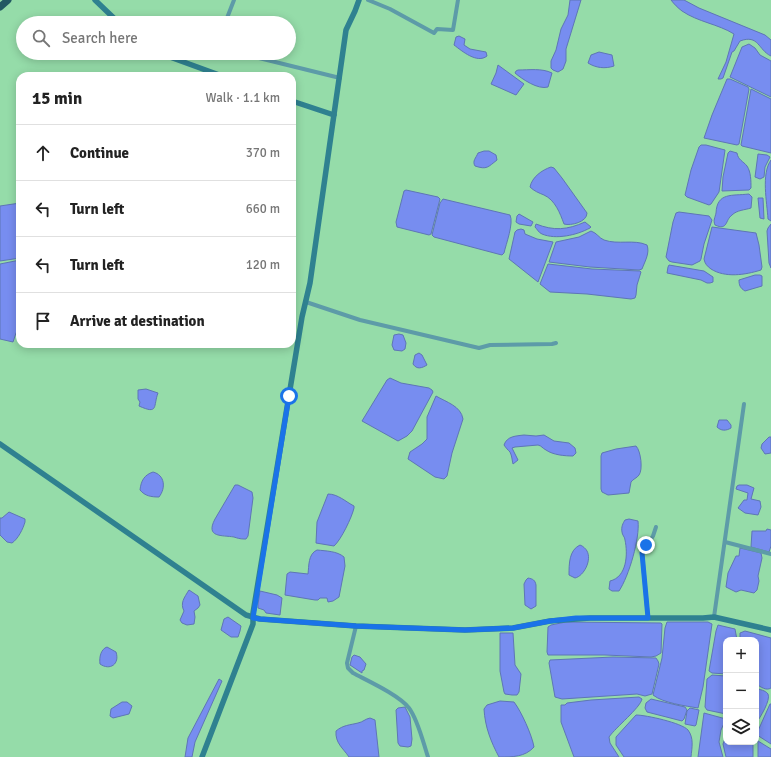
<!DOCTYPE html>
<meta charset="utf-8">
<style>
body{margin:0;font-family:Signika,sans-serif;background:#f2f2f2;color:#222}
.controls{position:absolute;right:12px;bottom:12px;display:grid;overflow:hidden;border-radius:8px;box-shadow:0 2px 10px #0003}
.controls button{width:36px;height:36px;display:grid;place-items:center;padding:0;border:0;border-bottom:1px solid #e0e0e0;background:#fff;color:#222;font:20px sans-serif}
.stop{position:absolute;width:12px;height:12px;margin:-9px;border:3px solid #1a73e8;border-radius:50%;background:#fff}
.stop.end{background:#1a73e8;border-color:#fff;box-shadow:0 1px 4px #0008}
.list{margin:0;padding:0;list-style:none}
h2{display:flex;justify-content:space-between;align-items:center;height:52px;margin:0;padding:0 16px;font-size:17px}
h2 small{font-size:13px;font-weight:400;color:#767676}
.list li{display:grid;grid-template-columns:26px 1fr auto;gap:12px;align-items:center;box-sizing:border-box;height:56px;padding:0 16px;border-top:1px solid #e0e0e0}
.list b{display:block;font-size:15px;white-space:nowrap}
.list em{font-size:13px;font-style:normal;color:#767676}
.icon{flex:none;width:22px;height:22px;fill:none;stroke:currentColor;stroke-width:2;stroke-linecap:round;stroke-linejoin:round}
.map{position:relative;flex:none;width:771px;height:757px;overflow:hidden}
.search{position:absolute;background:#fff;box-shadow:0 2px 10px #0003;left:16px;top:16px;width:280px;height:44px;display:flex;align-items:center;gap:10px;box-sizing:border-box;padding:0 14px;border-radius:22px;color:#767676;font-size:15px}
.panel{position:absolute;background:#fff;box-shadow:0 2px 10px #0003;left:16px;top:72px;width:280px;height:276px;border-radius:12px}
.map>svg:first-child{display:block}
.water{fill:#778df0;stroke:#5e76b5}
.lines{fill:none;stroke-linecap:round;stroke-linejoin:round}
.street{stroke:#5d9ba8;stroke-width:4}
.secondary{stroke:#2f8190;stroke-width:5.5}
.highway{stroke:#225963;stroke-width:7}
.route{stroke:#1a73e8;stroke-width:5}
</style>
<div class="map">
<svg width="771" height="757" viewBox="0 0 771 757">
<rect width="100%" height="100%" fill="#95dca9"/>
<g class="water">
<path d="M570,0H581L566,49V61L563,69L558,72L553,70L551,68V61L556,50L561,29L568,15Z"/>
<path d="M671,0H684L699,8L765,35L771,40V56C758,50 759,34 740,41L734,51L732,52L723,78L721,79H718L726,62L734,34C718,24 698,22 682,11C678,8 674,4 671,0Z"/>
<path d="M459,36L465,39L464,45L470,49L486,52L487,56C477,64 462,51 454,45L456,37Z"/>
<path d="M749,44L755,48L760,55L771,61V97L730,77L742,47Z"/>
<path d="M599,52L612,55L614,66C605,69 596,68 588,63L591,55Z"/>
<path d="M498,65L524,84L516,95L491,84L496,73Z"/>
<path d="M518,70C529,70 542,68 552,73L548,87C538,90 522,79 515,73L516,71Z"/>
<path d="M727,79H730L748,87L749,89L739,144L737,145L704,138L712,115Z"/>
<path d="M751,89L771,99V153L742,146L741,145Z"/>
<path d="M701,145H706L725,150L719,192L711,204L709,205L687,197L685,195L691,170L699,147Z"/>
<path d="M484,151H489L496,155L497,160C488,167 487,170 475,166C472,161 476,158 478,153Z"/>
<path d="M730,151L737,153C738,160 743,161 747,166C751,172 751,181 751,188L749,190L722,191L723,177L728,153Z"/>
<path d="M758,154L767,155L770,157L765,167L764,177L760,179L755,177Z"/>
<path d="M771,160V221L768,219C767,202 761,174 771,160Z"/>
<path d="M551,167L554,168L562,178L587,213C587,222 571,226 564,224C560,213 555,200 544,195C539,193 534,191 530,187C532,177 542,170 551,167Z"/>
<path d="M406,190L438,197L440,199L431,234L429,235L397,227L396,222L404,191Z"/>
<path d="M749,194L752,197L751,208C745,210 737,210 732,215C725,220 728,231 715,225C713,220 715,218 716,213C717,192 732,196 749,194Z"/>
<path d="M758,198H763L764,219L760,218Z"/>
<path d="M443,199L510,215C514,223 506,244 504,253L502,255L498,254L434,237L432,235L440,203Z"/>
<path d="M20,203V258L0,261V206Z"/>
<path d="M679,212L709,216L712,220L704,244L701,259L700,261L692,265L672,262L669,261L666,257L673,222L676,213Z"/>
<path d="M519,214L533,222L531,226L519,224L516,222L517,216Z"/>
<path d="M585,222L591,227L590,228C577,235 556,240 542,234C539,233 537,229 535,227L536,224C554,231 567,230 585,222Z"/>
<path d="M771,224V268L769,263L767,231L768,228Z"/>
<path d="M712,227L756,233L759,245L762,267L761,270C745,275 725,278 711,269C707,266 705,264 704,259Z"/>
<path d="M521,229L524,230L525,234L537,239L553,242L538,282L509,259L515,232L517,230Z"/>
<path d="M591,231C597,233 599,238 604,240C618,245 634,239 647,245C650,253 645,261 642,269L639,270L590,267L549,262L556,242L579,237Z"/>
<path d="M20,260V327L16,333L13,342L0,339V264Z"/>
<path d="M548,264L592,269L640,271L641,272L637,285L636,295L635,298L631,299L587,294L550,292L540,284Z"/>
<path d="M669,265L704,271L713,277V282L710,283H707L701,280L667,273L668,267Z"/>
<path d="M755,275H760L762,276V286L745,291C740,288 739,285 739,280Z"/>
<path d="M399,334L403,335L406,343L405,349L402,351L394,350L392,345L394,335Z"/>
<path d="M419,353L422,355L427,365C422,368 417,370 413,364L415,355Z"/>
<path d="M390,378L401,383L429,388L432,390L433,392L412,431L407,436L398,441L362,421L387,380Z"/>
<path d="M146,389L158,393C153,406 159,415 139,406L140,402L138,399V390Z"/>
<path d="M436,396C446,402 461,406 463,419L452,453L447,476L444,479L435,477L408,459L410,452L422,444L427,439V417Z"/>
<path d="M719,420H727L731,425V428C726,431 721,431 717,427Z"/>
<path d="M524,435L536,436L544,435L554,441L569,443L575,448L576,453L573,456C565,456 553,455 546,450C542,448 542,446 538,445L515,447L512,448L518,460L513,464C512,460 512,456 510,452C508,450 506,448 504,445C507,436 516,436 524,435Z"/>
<path d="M769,437H771V453L765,454L761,448L762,444Z"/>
<path d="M636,446C641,451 643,470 639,475C637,478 633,479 631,482L629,493L608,495L602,492L601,489V456L602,453L616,449Z"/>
<path d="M153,472C165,475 166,488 159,497C151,497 145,496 140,490C141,481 144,475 153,472Z"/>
<path d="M235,485H238L252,492L253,498L248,536L246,539H244C240,539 237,538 234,537C222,535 205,538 215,519Z"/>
<path d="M739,485H747L754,488L751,499L760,501L761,507L758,515L745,513L738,508L744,500H747L748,493L736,489L737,486Z"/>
<path d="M328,494C338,494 346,502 354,506V508C352,517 341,540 334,546L316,543L317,522Z"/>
<path d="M9,512L25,519V522C23,529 18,539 12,543L7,542L0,535V518H2Z"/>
<path d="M629,519L638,521C640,538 629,576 619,591H612L609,589L610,581C627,577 628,554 625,540C625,537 622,535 622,532C621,527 623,523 625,520Z"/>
<path d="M767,529L771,530V546L769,552L751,547L752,531H766Z"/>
<path d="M580,545C583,546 586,549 587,551C592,560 584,576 575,578L569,575C569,564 569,550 580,545Z"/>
<path d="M740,548L761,553L762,558L758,576L759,581L757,590L754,593L741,590L736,592L726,587L728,573L736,556H739Z"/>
<path d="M317,550C326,551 337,551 344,557L345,566L339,597L333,601L328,602L327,598H320L318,600H315L285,595L287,574L290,572L308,574C309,566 308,554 317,550Z"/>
<path d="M528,578C533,579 535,580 536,585V606L531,609L525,605L524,584L526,580Z"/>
<path d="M189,590L198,596L200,605L198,608L194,611L195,617L194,624L187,625L182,623L180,620L184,611C180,603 184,598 189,590Z"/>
<path d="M260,591L277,595L282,598L280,615L266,613L264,610L258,608V604Z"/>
<path d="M228,617L241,626L240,631L238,637H231L221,630L224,619Z"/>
<path d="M566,622L661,623L662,624L661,653L656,656L651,657L605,655H548L547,652L548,627L551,625Z"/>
<path d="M667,622H708L712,624L703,687L698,708C686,706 663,703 653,695L662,658L665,628Z"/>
<path d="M718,625L735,629L737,640H726V674L712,673L709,671L716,631Z"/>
<path d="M745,631L771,638V688C766,691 761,687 756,684V640H740V633Z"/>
<path d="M500,633H513L515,665L521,674L519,692L517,695H512L505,694L504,692L500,671Z"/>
<path d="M107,647L116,652C120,664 110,671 100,664C99,657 101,649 107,647Z"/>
<path d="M354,655L360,657L366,664L364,670L362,671V673L350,665L352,657Z"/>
<path d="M613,657L656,658L658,661L659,664L652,694L645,696L637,694L562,699L555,697L549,663L550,660Z"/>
<path d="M712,675L726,676V714L707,710L705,707L707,679Z"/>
<path d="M219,679L222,681L195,742L192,757H185L188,738Z"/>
<path d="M756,688C760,690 765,690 768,694C771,700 760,718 756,723Z"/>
<path d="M639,697L642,699C640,708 616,727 609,737L610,743L619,757H574L561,722V705H565L567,703L591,700Z"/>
<path d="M651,699L685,707L687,710L684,719L682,721L647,712L645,708L646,703Z"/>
<path d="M500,701L514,702C521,711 532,735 534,747C525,757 513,757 499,757C491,742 485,727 484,709L487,705Z"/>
<path d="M122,702H127L132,706L129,714L113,718L110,716L111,709Z"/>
<path d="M770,704H771V744L757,735V733Z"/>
<path d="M405,707L410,717L412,739L411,746L408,747L400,746L398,743L396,710L398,708Z"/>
<path d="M690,708L699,710L696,725L695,726L685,724L687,711Z"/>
<path d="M704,713L726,719L721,730L719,742L723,757H698Z"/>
<path d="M636,715C646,715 682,723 688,730C694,738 692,747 691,757H624L616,745V737Z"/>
<path d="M370,718L375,720L379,757H349C343,748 335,743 336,731C343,725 350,725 358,723C363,722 365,719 370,718Z"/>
<path d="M726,736V742H753V757H726L723,744Z"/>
<path d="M758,741L771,749V757H758Z"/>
</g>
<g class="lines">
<g class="street">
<path d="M368,0L390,9L434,33L437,29L453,30L458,0"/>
<path d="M229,23L227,18L234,0"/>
<path d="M259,53V58L340,78"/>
<path d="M306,302L360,320L479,348L490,345L552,344L556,343"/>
<path d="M725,542L771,554"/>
<path d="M714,617L744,404"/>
<path d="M648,618L642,553L653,536L656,527"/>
<path d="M356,626L347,663L348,668L353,673C368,681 399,695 409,708C418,720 423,742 428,757"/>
</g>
<g class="secondary">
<path d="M95,0L119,23"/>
<path d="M159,53L222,76"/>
<path d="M292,101L334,115"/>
<path d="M0,444L246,615L260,619L356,626L465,630L513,628L550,621L590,618H703L714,617L771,630"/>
<path d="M202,757L253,624V613L302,317L310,283L346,30L355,11L359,0"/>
</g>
<path class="highway" d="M0,7L8,0"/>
</g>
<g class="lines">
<path class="route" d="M289,396L253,618L260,619L356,626L465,630L513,628L550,621L576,618H648L642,553L646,545"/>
</g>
</svg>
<div class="controls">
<button>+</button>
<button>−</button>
<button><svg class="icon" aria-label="layers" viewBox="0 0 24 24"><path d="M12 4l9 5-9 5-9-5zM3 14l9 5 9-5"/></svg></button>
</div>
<div class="stop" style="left:289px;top:396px"></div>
<div class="stop end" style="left:646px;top:545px"></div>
<div class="search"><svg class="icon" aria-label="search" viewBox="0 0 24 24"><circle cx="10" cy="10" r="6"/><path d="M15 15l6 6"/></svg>Search here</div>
<section class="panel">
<h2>15 min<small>Walk · 1.1 km</small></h2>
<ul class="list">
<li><svg class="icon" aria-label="ahead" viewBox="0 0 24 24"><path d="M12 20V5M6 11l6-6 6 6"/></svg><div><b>Continue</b></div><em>370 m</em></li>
<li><svg class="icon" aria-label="left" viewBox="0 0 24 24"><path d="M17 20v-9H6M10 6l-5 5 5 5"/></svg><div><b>Turn left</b></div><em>660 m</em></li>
<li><svg class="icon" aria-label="left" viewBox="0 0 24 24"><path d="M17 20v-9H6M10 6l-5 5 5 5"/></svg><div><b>Turn left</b></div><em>120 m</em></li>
<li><svg class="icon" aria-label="arrive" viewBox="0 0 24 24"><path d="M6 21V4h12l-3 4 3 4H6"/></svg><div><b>Arrive at destination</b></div></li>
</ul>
</section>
</div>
